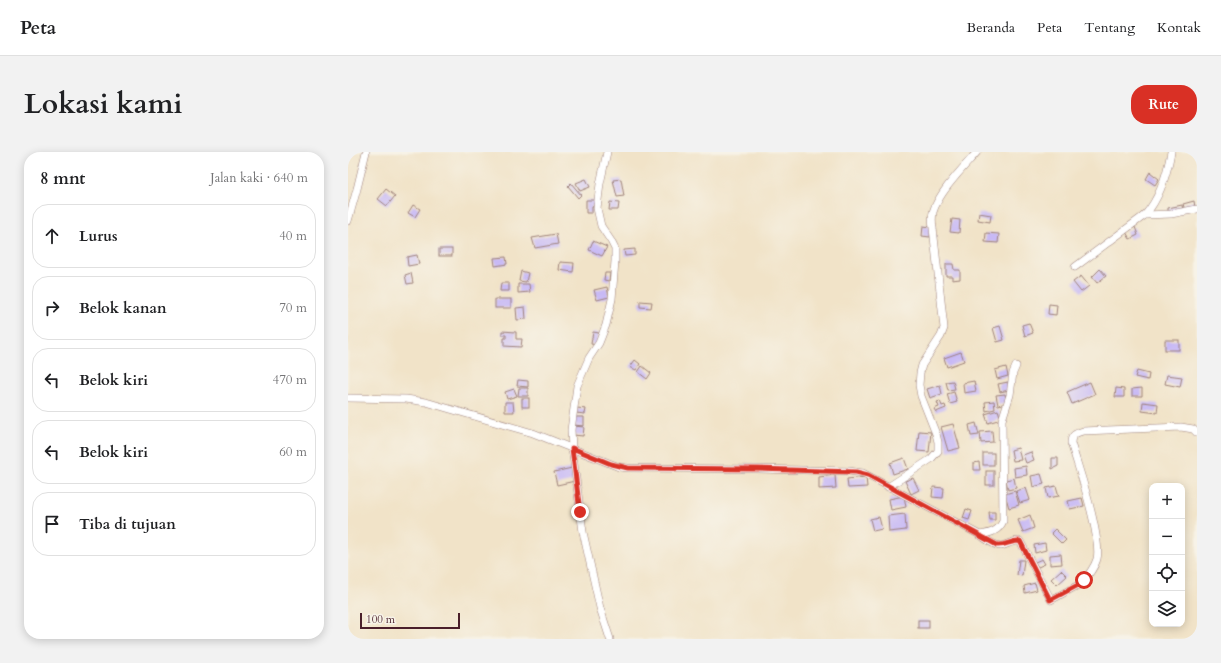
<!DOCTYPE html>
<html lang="id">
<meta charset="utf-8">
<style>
body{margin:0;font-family:Cardo,serif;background:#f2f2f2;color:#202124}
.controls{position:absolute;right:12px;bottom:12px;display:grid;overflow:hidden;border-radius:8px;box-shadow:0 2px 10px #0003}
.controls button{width:36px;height:36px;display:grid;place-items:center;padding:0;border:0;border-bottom:1px solid #e0e0e0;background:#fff;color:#202124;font:20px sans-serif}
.scale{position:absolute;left:12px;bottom:10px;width:100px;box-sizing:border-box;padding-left:4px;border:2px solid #4a1f2b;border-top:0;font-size:11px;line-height:14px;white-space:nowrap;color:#4a1f2b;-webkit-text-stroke:3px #f7f3e8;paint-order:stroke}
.stop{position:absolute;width:12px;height:12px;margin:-9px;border:3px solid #d93025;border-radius:50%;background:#fff}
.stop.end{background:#d93025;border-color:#fff;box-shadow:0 1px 4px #0008}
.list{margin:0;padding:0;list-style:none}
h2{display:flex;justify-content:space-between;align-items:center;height:52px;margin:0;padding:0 16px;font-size:17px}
h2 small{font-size:13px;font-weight:400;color:#757577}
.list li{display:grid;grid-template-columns:26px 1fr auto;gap:12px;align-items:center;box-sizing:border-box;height:64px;margin:0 8px 8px;padding:0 8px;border:1px solid #e0e0e0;border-radius:16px}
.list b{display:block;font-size:15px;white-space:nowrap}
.list em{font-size:13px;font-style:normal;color:#757577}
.icon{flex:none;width:22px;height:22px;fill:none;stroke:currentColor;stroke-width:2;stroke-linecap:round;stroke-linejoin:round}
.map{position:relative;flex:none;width:849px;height:487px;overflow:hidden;border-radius:16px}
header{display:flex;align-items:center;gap:24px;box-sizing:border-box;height:56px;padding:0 20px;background:#fff;border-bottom:1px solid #e0e0e0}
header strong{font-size:19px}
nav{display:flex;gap:22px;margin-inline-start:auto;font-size:14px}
.intro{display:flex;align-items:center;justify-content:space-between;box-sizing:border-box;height:96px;padding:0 24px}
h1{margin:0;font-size:28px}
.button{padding:10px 18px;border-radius:16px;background:#d93025;color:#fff;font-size:14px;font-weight:700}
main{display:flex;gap:24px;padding:0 24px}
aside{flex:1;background:#fff;border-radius:16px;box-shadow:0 2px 10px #0003}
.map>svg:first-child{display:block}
.building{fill:#c8b9f5}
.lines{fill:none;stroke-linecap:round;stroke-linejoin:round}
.street-casing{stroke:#9e817a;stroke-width:8}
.street{stroke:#fff;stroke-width:7}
.route{stroke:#d93025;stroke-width:5}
</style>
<header>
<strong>Peta</strong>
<nav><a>Beranda</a><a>Peta</a><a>Tentang</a><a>Kontak</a></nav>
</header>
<div class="intro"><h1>Lokasi kami</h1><a class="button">Rute</a></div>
<main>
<aside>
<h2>8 mnt<small>Jalan kaki · 640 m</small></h2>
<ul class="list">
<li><svg class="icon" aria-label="ahead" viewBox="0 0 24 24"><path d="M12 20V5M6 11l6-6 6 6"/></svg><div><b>Lurus</b></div><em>40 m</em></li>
<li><svg class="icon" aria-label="right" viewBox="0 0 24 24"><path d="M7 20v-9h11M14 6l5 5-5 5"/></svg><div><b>Belok kanan</b></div><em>70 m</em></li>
<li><svg class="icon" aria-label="left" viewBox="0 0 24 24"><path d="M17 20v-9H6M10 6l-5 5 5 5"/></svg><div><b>Belok kiri</b></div><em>470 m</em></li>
<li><svg class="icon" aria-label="left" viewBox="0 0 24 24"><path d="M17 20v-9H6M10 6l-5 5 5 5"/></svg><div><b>Belok kiri</b></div><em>60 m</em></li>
<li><svg class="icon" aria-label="arrive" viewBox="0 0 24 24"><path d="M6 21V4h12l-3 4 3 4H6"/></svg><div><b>Tiba di tujuan</b></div></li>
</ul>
</aside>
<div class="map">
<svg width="849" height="487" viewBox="0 0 849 487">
<rect width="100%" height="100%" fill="#f7f3e8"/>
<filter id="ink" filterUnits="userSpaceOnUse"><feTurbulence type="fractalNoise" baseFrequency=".025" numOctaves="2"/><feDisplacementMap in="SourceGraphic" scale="8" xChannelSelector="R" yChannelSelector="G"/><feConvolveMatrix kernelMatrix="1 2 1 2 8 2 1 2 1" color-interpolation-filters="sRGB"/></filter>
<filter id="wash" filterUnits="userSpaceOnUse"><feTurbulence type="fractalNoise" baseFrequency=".012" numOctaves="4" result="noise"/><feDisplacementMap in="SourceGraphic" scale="16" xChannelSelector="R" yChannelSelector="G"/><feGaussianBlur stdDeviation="0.9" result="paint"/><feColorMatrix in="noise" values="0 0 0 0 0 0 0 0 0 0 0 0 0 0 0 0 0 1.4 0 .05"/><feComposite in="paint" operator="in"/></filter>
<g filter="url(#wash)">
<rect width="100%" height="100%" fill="#f1e3c8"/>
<g id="blocks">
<g class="building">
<path d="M802,20L811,27L807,33L798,27Z"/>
<path d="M238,27L242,35L232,39L228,31Z"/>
<path d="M273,27L276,44L269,45L265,28Z"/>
<path d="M223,31L233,43L230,46L220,34Z"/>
<path d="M38,37L47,44L39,54L30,47Z"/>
<path d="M238,48H249V54H244V61H238Z"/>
<path d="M846,49L847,55L837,58L835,52Z"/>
<path d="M262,50L271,51L270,58H261Z"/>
<path d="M65,53L72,57L67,65L60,61Z"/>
<path d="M834,53L835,59L820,61V56Z"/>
<path d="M631,61L643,63L642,70L630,68Z"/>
<path d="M604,67L612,68L611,81L602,80Z"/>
<path d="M575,74L583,75L582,85L574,84Z"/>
<path d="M787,75L790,83L782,87L778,80Z"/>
<path d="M638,81L651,82L650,91L637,90Z"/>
<path d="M208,82L210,92L187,96L184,86Z"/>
<path d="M245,89L259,95L254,104L241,98Z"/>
<rect x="91" y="97" width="13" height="7"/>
<path d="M287,97V103L277,104L276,98Z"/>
<path d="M69,103L71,112L60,114L59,105Z"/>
<path d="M158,105L159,112L147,114L146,106Z"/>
<path d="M212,110L226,111L225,120L211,118Z"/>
<path d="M598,112H605L606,118H612V127L604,128V124H598Z"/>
<path d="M752,117L758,124L749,131L744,125Z"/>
<path d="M173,119L180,121L178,130L171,129Z"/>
<path d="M63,121L65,131L59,132L57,123Z"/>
<path d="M257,121H262L261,129L256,128Z"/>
<path d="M733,124L741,134L733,140L725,130Z"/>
<path d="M153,131H161V139H152Z"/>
<path d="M170,132H181L182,140L170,141Z"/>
<path d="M259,135L261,145L249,148L246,138Z"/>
<rect x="147" y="147" width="16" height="9"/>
<path d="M292,149L304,150L303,156L292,155Z"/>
<path d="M701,152L709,153L708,163L700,162Z"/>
<path d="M177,155L178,167L169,168L168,156Z"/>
<path d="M681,171L685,181L677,184L674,173Z"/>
<path d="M652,174L656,188L649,190L645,176Z"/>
<path d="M154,179L168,180V187H174L173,195L156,194V186H158V183H154Z"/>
<path d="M245,180L251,181L249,193L243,192Z"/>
<rect x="817" y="188" width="14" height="10"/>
<path d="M613,200L616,209L599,215L596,206Z"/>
<path d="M287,208L292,212L288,218L282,215Z"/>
<path d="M294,214L303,221L299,227L290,220Z"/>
<path d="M658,215L660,224L649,227L647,218Z"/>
<path d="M789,219L801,222L800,228L787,225Z"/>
<path d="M819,223L834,225L832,235L817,232Z"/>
<path d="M170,228L180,229V235L169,234Z"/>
<path d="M605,229L607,237L600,238L598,230Z"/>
<path d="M626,229L628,239L616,241L615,231Z"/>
<path d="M660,230L661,238L652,240L650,232Z"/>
<path d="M742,230L747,242L724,252L719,240Z"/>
<path d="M592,233L594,242L582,246L579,237Z"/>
<path d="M171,236H180V244H170Z"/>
<path d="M768,236L776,237V245H767Z"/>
<path d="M794,236V244H784V237Z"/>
<path d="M166,237L169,244L159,247L157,240Z"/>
<path d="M606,240L609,250L602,252L599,242Z"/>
<path d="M657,242L659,251L650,253L648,243Z"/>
<rect x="174" y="246" width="7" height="9"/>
<path d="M592,249L594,254L597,253L598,256L588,260L586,257L591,255L589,250Z"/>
<path d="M646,249L647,257L638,259L637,250Z"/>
<path d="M157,250H165L166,260H157Z"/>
<path d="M795,250L810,252L809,261L794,259Z"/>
<path d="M229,256L238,257L237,262L228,261Z"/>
<path d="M650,258L653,267L640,271L637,262Z"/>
<path d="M226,265H236V274L225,273Z"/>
<path d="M628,271L631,283L623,284L621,273Z"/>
<path d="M605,272L612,296L600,299L593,275Z"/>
<path d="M226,274L236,275L235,284L225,283Z"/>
<path d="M571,279L583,280L581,300L569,299Z"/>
<path d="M644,279L645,290L633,291L632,280Z"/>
<path d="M670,296L673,308L665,309L663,298Z"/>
<path d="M683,300L686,308L678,311L675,303Z"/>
<rect x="635" y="301" width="11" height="12"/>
<path d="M556,306L560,317L545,322L542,311Z"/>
<path d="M704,306H710V314L704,317Z"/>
<path d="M631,310L632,318H626V311Z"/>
<path d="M678,314L679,323L667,325L666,316Z"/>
<path d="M224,316L227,329L209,333L206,320Z"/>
<rect x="638" y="319" width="8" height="14"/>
<path d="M693,322L696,332L685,335L683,324Z"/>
<path d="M487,323L488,336L471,337V325Z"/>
<path d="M518,325L519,335L500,336L499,327Z"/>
<path d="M565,326L571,338L563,342L557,329Z"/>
<path d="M666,326L668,336L660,338L658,328Z"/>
<path d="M708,334L711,344L700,346L698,336Z"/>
<path d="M585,335L596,336L595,346L584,345Z"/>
<path d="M678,336L682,348L672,351L668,339Z"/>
<path d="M667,339L671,353L661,356L657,342Z"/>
<path d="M556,344L558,355L543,358L541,347Z"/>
<path d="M734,346L736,354L722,357L720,349Z"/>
<path d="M618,357L624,359L621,368L615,366Z"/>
<path d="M641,360H647V368H642Z"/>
<path d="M557,362L558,378L541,380L540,364Z"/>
<path d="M682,363L686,376L675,380L670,368Z"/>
<path d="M531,365L534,377L525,379L522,367Z"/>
<path d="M707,377L718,388L714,392L703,381Z"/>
<path d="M697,391L698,398L687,401L686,393Z"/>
<path d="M713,402L714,412L702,413V403Z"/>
<path d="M694,407L697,412L690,415L687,410Z"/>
<path d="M671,408H676L674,424L669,423Z"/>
<path d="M713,418L719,424L709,433L703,427Z"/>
<path d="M687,431L689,438L677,441L676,434Z"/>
<rect x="570" y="468" width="11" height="8"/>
</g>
</g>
</g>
<g filter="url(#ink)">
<use href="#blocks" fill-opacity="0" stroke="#9e817a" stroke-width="1"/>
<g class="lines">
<g class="street-casing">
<g id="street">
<path d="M259,0L252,32L249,56L253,74L263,89L267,97V109L264,147L258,173L251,191L241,206L229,234L223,278L224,296L235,380L252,456L262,487"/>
<path d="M797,63L823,62L849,57"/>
<path d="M0,69L9,37L18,0"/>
<path d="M727,115L797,63C812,46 819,22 823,0"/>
<path d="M0,246L58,247L78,250L185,281L271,315L280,316L409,317L501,319L515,321L632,383C638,387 646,394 653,394C659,393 665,388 672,389L703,448L732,432C739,425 746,417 749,407C751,399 749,390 748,383C743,351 732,321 723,291C723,283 728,281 735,279L833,275L845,277L849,281"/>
<path d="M540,335L583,307L590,299V290L588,282L573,244L571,233L572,221L574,213L593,184L596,176L585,76C584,70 584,65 585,60C591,40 615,16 629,0"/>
<path d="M632,383C643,381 651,379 655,369L654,268L662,243L665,221L668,214"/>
</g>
</g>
<use href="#street" class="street"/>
</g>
</g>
<g class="lines" filter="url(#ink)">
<path class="route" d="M232,360L224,296L263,312L280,316L409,317L508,320L520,323L649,393C657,394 664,388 672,389L702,448L732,432L736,428"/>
</g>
</svg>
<div class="controls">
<button>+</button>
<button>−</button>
<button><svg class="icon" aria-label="locate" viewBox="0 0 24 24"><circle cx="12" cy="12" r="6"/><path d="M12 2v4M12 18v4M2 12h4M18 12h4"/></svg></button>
<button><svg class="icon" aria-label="layers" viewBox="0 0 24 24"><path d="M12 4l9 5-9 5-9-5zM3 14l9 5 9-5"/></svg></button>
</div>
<div class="scale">100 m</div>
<div class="stop" style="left:736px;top:428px"></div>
<div class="stop end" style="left:232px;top:360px"></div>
</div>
</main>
